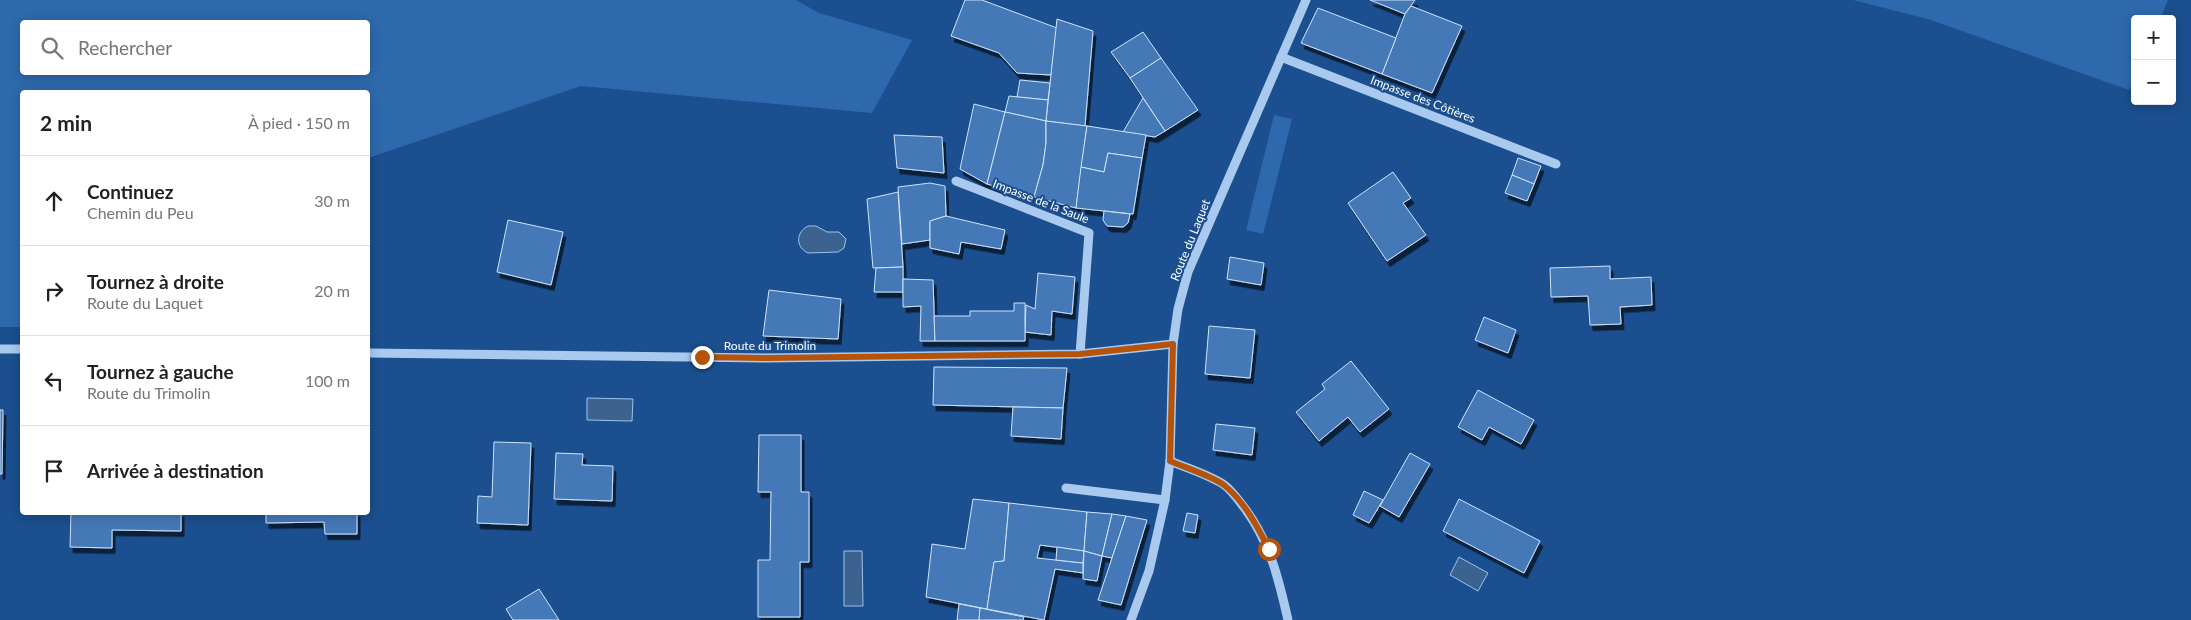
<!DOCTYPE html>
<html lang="fr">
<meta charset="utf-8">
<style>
body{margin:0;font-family:Lato,sans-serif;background:#f6f6f6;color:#202124}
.controls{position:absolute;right:15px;top:15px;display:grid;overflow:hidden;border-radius:5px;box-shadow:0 2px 12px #0003}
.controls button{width:45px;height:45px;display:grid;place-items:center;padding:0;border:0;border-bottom:1px solid #e0e0e0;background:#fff;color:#202124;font:25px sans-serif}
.stop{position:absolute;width:15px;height:15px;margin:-11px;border:4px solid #b45309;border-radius:50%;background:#fff}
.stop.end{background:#b45309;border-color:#fff;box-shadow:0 1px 5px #0008}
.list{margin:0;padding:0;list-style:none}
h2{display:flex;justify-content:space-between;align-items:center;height:65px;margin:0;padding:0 20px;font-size:21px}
h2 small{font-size:16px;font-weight:400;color:#757577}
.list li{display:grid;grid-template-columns:32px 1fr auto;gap:15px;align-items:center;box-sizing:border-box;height:90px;padding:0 20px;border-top:1px solid #e0e0e0}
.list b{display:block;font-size:19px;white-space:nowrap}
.list p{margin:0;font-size:16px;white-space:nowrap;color:#757577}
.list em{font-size:16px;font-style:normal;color:#757577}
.icon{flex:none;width:28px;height:28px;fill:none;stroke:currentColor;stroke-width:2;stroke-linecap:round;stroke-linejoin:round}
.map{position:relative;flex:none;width:2191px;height:620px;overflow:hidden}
.search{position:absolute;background:#fff;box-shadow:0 2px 12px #0003;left:20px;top:20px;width:350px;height:55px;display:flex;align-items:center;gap:12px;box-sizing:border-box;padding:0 18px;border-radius:5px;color:#757577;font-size:19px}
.panel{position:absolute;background:#fff;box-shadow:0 2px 12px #0003;left:20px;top:90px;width:350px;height:425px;border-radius:5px}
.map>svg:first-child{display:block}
.green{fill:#2e69ad;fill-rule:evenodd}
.water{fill:#3c6290;stroke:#9cc4f0}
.building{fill:#4478b7;stroke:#cfe3fa;filter:url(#shadow)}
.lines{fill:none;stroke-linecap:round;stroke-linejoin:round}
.minor{stroke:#a9c9ee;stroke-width:9}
.route{stroke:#b45309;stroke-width:6}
.labels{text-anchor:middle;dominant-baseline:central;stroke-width:4;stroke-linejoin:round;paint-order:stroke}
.street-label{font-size:12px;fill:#fff;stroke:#1b4f8f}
</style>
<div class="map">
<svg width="2191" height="620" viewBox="0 0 2191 620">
<defs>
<filter id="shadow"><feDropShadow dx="3" dy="5.5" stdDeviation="0" flood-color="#0009"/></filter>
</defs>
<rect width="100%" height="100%" fill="#1b4f8f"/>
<g class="green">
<path d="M0,0H796L819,13L912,40L872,113L581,86L368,158V92H22V327H0ZM368,22V72H22V22Z"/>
<path d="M1853,0H2168L2160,19H2135V77L2129,90L1928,19Z"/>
<path d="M1274,115L1292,119L1263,234L1246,230Z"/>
</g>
<g class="water">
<path d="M808,226H816L827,232H839L846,239L844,248L838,252L808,253C795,247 796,232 808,226Z"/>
<path d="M587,398L633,399L632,421L587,420Z"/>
<path d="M844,551H862L863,606H844Z"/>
<path d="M1459,557L1488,573L1478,591L1450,575Z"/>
</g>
<g class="building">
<path d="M965,0H982L1057,28L1051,75L1017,73L999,53L951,36Z"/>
<path d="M1370,0H1415L1405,14Z"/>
<path d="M1411,6L1462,26L1432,93L1382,74L1405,14Z"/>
<path d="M1318,8L1396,38L1382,74L1301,43Z"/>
<path d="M1057,19L1093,31L1085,126L1046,121Z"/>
<path d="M1143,32L1161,58L1130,78L1111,52Z"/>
<path d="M1161,58L1198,110L1165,131L1130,78Z"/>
<path d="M1020,80L1050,83L1048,100L1017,97Z"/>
<path d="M1009,96L1048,100L1046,121L1005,112Z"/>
<path d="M1143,98L1165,131L1155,137L1123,132Z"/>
<path d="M974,104L1005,112L987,184L960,169Z"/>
<path d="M1005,112L1046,121V143L1043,165L1034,197L987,184Z"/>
<path d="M1046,121L1087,126L1076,208L1034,197L1043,165L1046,143Z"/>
<path d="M1087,126L1146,135L1142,158L1108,153L1104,172L1081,167Z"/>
<path d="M894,135L942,137L944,173L897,168Z"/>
<path d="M1108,153L1142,158L1133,214L1076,208L1081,167L1104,172Z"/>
<path d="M1518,158L1541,166L1534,184L1512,175Z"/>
<path d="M1393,172L1411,198L1403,203L1426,235L1387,261L1348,203Z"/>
<path d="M1512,175L1534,184L1527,201L1505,193Z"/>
<path d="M930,183L945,186L946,216L930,221V240L902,244L898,187Z"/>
<path d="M898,192L903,267L873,268L867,199Z"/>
<path d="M1104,211L1130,214L1128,223L1123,227L1107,226L1103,220Z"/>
<path d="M946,216L1005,230L1001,249L961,242L959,254L930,248V221Z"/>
<path d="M508,220L563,232L551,285L497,272Z"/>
<path d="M1230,257L1264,263L1261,285L1227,279Z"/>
<path d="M1610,266V279L1651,277L1652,305L1620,307L1621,324L1590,325L1588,296L1551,297L1550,268Z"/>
<path d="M903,267V292H874L876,268Z"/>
<path d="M1038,273L1075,277L1072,314L1052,311L1051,335L1025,332L1026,305L1035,309Z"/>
<path d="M903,279L933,280L935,341H920L921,306L903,307Z"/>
<path d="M769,290L841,299L838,339L763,336Z"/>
<path d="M1014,303H1025V341H935L934,316H970V311H1014Z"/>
<path d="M1484,317L1516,330L1508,353L1475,340Z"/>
<path d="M1209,326L1255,330L1250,378L1205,374Z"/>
<path d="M1351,361L1389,409L1360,432L1348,417L1319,441L1296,412L1325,389L1322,384Z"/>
<path d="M934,367L1067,368L1063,408L933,405Z"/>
<path d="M1478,390L1534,420L1521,444L1489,427L1482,440L1458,427Z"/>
<path d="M1013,407L1063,408L1061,439L1011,436Z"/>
<path d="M0,410H3L2,474H0Z"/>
<path d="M1216,424L1255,428L1252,455L1213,450Z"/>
<path d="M759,435H801V492H809V562H800V617H758V560H770L771,492H758Z"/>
<path d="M494,442L531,443L528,525L477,523L478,496L492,497Z"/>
<path d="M556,453L583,454L582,465L613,466L612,501L554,499Z"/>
<path d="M1410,453L1430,464L1399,517L1380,506Z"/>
<path d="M1364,491L1383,500L1369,523L1353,515Z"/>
<path d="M973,499L1009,503L1004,561L994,562L987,609L926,597L932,544L965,549Z"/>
<path d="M1459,499L1540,541L1524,573L1443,531Z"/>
<path d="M1009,503L1087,512L1084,551L1040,545L1037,558L1083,563V573L1055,569L1044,620L987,609L994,562L1004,561Z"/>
<path d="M71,512H181V531L112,530V548L70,547Z"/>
<path d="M266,512H357V534H325L324,522L266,523Z"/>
<path d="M1087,512L1112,514L1102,556L1084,551Z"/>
<path d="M1187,513L1198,515L1195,533L1183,531Z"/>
<path d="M1112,514L1126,516L1112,558L1102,556Z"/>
<path d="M1126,516L1147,520L1121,605L1098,600Z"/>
<path d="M1057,547L1084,551L1083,563L1056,560Z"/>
<path d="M1084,551L1102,556L1097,581L1083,579Z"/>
<path d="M539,589L559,620H513L506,609Z"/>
<path d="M959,604L980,608L979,620H957Z"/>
<path d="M980,608L1024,617L1023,620H979Z"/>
</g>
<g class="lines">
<g class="minor">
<path d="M1281,57L1556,164"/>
<path d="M956,181L1089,233L1080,354"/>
<path d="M0,349H22"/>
<path d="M368,353L767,358L1080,354L1173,344"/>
<path d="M1170,461C1187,468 1207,474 1223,484C1232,490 1239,501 1246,510C1270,543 1279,580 1288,620"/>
<path d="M1066,488L1165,500"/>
<path d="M1131,620L1149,571L1165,500L1170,461L1173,344L1178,309L1188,272L1306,0"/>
</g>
</g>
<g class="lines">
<path class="route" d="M702,357L767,358L1080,354L1173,344L1170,461C1186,468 1210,475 1224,485C1244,501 1257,526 1269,549"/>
</g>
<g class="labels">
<g class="street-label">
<text transform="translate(1423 99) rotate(21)">Impasse des Côtières</text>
<text transform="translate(1041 201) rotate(21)">Impasse de la Saule</text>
<text transform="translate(1190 240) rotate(-68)">Route du Laquet</text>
<text x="770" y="345">Route du Trimolin</text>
</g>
</g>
</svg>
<div class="controls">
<button>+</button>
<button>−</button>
</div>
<div class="stop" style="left:1269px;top:549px"></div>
<div class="stop end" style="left:702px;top:357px"></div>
<div class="search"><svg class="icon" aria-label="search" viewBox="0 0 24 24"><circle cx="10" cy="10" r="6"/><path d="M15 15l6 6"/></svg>Rechercher</div>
<section class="panel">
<h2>2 min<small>À pied · 150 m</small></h2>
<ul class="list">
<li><svg class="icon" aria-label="ahead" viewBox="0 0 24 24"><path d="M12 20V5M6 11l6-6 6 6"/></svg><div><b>Continuez</b><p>Chemin du Peu</p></div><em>30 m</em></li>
<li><svg class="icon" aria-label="right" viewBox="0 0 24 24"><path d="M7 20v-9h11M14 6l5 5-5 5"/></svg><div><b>Tournez à droite</b><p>Route du Laquet</p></div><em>20 m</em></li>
<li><svg class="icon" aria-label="left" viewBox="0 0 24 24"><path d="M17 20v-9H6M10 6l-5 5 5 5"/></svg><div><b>Tournez à gauche</b><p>Route du Trimolin</p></div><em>100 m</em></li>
<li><svg class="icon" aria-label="arrive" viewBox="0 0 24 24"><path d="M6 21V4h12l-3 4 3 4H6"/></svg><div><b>Arrivée à destination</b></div></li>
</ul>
</section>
</div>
